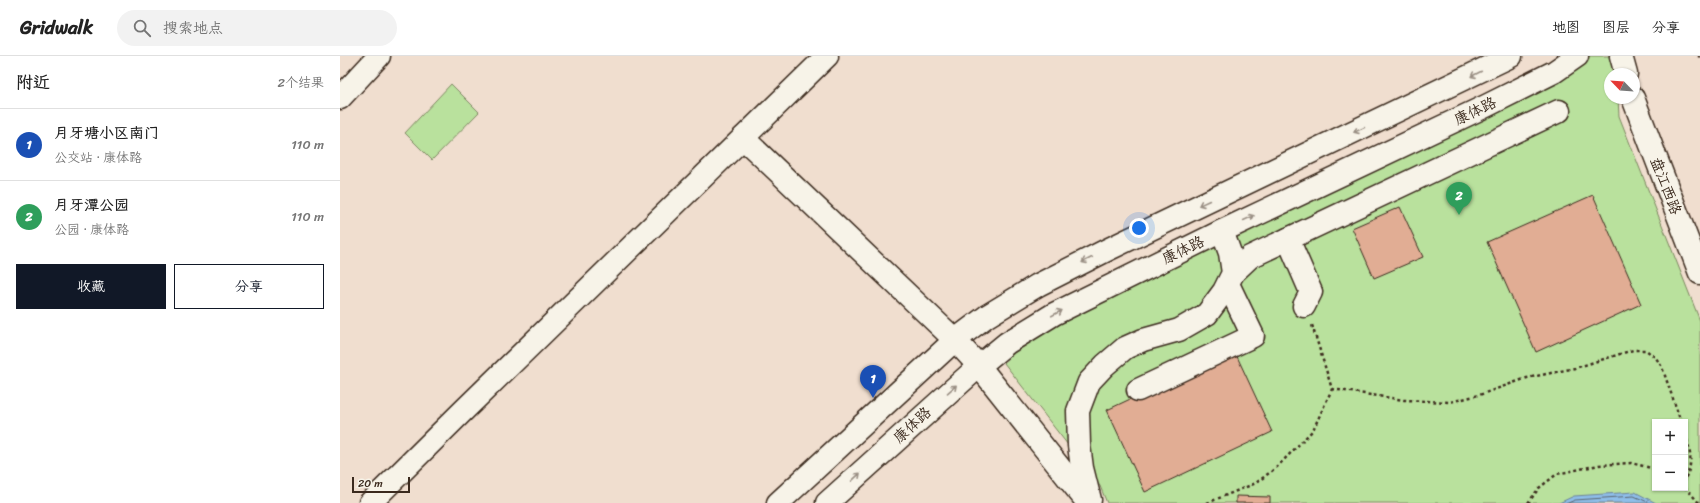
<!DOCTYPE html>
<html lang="zh">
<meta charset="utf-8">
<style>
body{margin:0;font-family:Sriracha,"LXGW WenKai TC",sans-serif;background:#f2f2f2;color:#222}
.controls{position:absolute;right:12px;bottom:12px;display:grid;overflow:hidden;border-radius:0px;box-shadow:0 1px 3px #0004}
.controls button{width:36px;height:36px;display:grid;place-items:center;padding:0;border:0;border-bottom:1px solid #e0e0e0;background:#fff;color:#222;font:20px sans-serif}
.compass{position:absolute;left:1264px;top:12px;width:36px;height:36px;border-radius:50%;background:#fff;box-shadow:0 1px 3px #0004;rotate:295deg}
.scale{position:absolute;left:12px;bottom:10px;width:58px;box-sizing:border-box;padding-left:4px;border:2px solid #3b2a1e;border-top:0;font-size:11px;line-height:14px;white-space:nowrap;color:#3b2a1e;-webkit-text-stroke:3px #f7f3e8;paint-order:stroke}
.you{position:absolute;left:799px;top:172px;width:14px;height:14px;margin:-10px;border:3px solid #fff;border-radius:50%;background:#1a73e8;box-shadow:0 0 0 6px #1a73e833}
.badge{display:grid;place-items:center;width:26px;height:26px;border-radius:50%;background:#111827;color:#fff;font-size:13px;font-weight:700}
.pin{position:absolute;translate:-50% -33px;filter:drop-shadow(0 1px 2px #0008)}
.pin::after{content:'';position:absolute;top:21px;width:14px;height:12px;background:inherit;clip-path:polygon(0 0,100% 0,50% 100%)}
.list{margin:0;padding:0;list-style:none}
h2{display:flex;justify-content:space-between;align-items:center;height:52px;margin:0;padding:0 16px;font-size:17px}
h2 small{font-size:13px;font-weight:400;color:#767676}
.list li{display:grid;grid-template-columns:26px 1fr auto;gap:12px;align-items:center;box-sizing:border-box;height:72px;padding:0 16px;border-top:1px solid #e0e0e0}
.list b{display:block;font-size:15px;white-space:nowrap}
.list p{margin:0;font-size:13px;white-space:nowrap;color:#767676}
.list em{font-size:13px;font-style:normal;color:#767676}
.actions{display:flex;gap:8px;padding:12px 16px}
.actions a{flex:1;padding:9px 0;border:1px solid #111827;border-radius:0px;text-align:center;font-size:14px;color:#111827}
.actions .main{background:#111827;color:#fff}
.icon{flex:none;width:22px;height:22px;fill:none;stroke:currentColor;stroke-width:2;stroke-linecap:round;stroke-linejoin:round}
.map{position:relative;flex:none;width:1360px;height:447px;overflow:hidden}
header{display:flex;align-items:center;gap:24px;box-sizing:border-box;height:56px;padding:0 20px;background:#fff;border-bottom:1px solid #e0e0e0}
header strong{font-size:19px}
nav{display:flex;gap:22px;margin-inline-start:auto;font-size:14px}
.search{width:280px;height:36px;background:#f2f2f2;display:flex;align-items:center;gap:10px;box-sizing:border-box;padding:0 14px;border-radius:22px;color:#767676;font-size:15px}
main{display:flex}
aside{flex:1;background:#fff}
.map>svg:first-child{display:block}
.green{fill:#b9e19d;stroke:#7a865e;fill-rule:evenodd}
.water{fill:#8ebee9;stroke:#6d8398}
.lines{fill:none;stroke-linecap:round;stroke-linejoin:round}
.shore{stroke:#5c656f;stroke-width:1}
.building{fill:#e1ad94;stroke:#3b2a1e}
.minor-casing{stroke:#3b2a1e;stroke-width:25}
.path{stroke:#3b2a1e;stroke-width:2.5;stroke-dasharray:3 3;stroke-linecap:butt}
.minor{stroke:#f7f3e8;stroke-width:22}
.oneway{stroke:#998e83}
.labels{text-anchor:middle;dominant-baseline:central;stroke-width:3.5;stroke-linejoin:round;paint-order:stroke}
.street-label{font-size:15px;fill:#3b2a1e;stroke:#f7f3e8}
</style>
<header>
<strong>Gridwalk</strong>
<div class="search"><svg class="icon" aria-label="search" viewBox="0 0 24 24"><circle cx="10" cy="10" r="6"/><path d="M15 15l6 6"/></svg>搜索地点</div>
<nav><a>地图</a><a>图层</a><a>分享</a></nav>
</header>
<main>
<aside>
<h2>附近<small>2个结果</small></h2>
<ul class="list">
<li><span class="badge" style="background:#1a4fb4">1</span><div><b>月牙塘小区南门</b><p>公交站 · 康体路</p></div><em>110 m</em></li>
<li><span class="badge" style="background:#2e9e5b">2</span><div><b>月牙潭公园</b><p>公园 · 康体路</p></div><em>110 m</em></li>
</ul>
<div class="actions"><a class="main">收藏</a><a>分享</a></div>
</aside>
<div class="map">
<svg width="1360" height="447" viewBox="0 0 1360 447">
<rect width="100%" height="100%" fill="#f0decf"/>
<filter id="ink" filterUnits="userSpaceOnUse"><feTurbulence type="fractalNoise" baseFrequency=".025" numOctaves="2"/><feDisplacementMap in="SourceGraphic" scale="8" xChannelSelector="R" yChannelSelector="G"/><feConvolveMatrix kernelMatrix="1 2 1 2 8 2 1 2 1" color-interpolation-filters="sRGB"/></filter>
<g filter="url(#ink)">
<g class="green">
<path d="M1239,0H1276L1277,18H1270V42H1278L1279,60L1360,265V447H767L760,430L664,307L714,258ZM1315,366H1345V432H1315Z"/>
<path d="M111,28L139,56L92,104L65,77Z"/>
</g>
<path class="water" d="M1295,436L1316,447H1219L1234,440Z"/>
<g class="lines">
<path class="shore" d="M1228,447L1235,444L1294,440L1310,447"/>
</g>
<g class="building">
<path d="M1253,139L1301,248L1196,296L1147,186Z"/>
<path d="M1060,151L1083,201L1034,222L1012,172Z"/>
<path d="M894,294L932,376L805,436L767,354Z"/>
<path d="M896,440L930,441V447H896Z"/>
</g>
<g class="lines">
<g class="minor-casing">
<g id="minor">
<path d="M1281,0L1286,18"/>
<path d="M0,42L39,0"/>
<path d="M1293,42L1360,217"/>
<path d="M403,82L615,284L639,310L748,447"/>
<path d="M948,183L971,236L964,250"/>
<path d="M893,217L910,201L1219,55"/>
<path d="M798,334L913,280L888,228"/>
<path d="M750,444L742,412L739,389L738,355L749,326L765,309L785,292L803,284L839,274L867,258L884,235L893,217L890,197L882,175"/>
<path d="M30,447L122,356L487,0"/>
<path d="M438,447L615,284L647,260L698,229L767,194L1171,0"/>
<path d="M487,447L639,310L667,287L714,258L882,175L1146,50L1214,16L1237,0"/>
</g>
</g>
<g class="path">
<path d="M1358,0L1360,1"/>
<path d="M992,333L1064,344L1110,346L1139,339L1187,322L1235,312L1293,294H1306L1316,302L1322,311L1341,366"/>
<path d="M1345,378C1350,392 1354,409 1345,422"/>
<path d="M1345,431L1359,447"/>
<path d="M867,447L916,427L937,411L973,374L992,333L972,269"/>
<path d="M1188,447L1199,432L1217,418L1259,409L1291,407L1315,413"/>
</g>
<use href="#minor" class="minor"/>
</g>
<defs><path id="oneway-shaft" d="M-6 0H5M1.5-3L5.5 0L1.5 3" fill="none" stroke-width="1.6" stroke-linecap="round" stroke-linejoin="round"/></defs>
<g class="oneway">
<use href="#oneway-shaft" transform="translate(1136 18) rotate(153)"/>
<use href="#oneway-shaft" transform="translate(1019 74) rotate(155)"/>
<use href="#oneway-shaft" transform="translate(864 147) rotate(155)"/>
<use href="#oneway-shaft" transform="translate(909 162) rotate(-25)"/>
<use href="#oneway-shaft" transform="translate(747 204) rotate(153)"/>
<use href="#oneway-shaft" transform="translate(717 257) rotate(-28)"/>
<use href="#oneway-shaft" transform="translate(612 333) rotate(-41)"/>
<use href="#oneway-shaft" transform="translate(516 421) rotate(-43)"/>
</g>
</g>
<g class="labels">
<g class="street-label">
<text transform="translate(1135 55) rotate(-26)">康体路</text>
<text transform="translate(1326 130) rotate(69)">盘江西路</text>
<text transform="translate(843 194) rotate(-26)">康体路</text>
<text transform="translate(572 369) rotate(-43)">康体路</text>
</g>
</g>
</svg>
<div class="controls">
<button>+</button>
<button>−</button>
</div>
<svg class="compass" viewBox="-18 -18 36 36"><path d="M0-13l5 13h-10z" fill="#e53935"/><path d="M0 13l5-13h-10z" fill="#767676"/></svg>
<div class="scale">20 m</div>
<div class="you"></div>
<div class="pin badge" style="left:533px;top:342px;background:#1a4fb4">1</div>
<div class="pin badge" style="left:1119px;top:159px;background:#2e9e5b">2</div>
</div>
</main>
